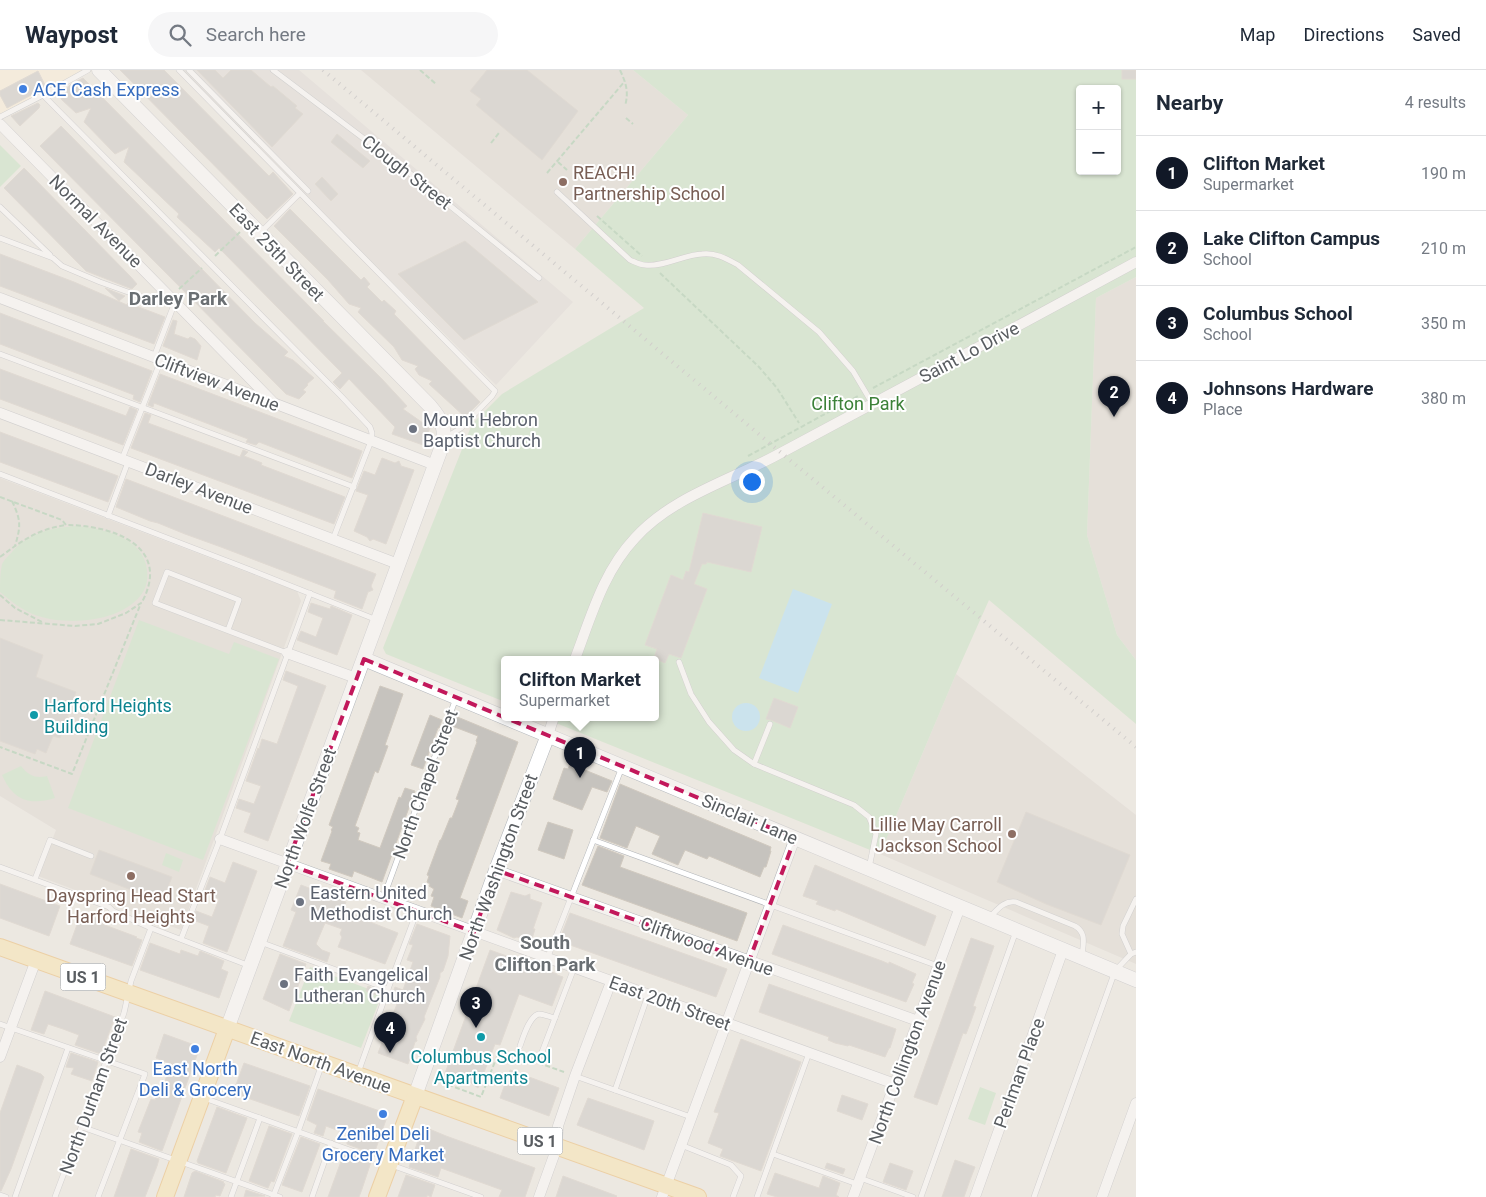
<!DOCTYPE html>
<meta charset="utf-8">
<style>
body{margin:0;font-family:Roboto,sans-serif;background:#f6f6f7;color:#1f2937}
.controls{position:absolute;right:15px;top:15px;display:grid;overflow:hidden;border-radius:5px;box-shadow:0 1px 4px #0004}
.controls button{width:45px;height:45px;display:grid;place-items:center;padding:0;border:0;border-bottom:1px solid #e0e1e3;background:#fff;color:#1f2937;font:25px sans-serif}
.you{position:absolute;left:751px;top:411px;width:18px;height:18px;margin:-12px;border:4px solid #fff;border-radius:50%;background:#1a73e8;box-shadow:0 0 0 8px #1a73e833}
.badge{display:grid;place-items:center;width:32px;height:32px;border-radius:50%;background:#111827;color:#fff;font-size:16px;font-weight:700}
.pin{position:absolute;translate:-50% -41px;filter:drop-shadow(0 1px 2px #0008)}
.pin::after{content:'';position:absolute;top:26px;width:18px;height:15px;background:inherit;clip-path:polygon(0 0,100% 0,50% 100%)}
.popup{position:absolute;left:501px;top:586px;width:158px;height:65px;box-sizing:border-box;display:grid;place-content:center;border-radius:5px;background:#fff;filter:drop-shadow(0 1px 4px #0005);font-size:16px;white-space:nowrap;color:#747a83}
.popup b{font-size:19px;color:#1f2937}
.popup::after{content:'';position:absolute;left:50%;top:100%;margin-left:-10px;border:10px solid transparent;border-top-color:#fff}
.list{margin:0;padding:0;list-style:none}
h2{display:flex;justify-content:space-between;align-items:center;height:65px;margin:0;padding:0 20px;font-size:21px}
h2 small{font-size:16px;font-weight:400;color:#747a83}
.list li{display:grid;grid-template-columns:32px 1fr auto;gap:15px;align-items:center;box-sizing:border-box;height:75px;padding:0 20px;border-top:1px solid #e0e1e3}
.list b{display:block;font-size:19px;white-space:nowrap}
.list p{margin:0;font-size:16px;white-space:nowrap;color:#747a83}
.list em{font-size:16px;font-style:normal;color:#747a83}
.icon{flex:none;width:28px;height:28px;fill:none;stroke:currentColor;stroke-width:2;stroke-linecap:round;stroke-linejoin:round}
.map{position:relative;flex:none;width:1136px;height:1127px;overflow:hidden}
header{display:flex;align-items:center;gap:30px;box-sizing:border-box;height:70px;padding:0 25px;background:#fff;border-bottom:1px solid #e0e1e3}
header strong{font-size:24px}
nav{display:flex;gap:28px;margin-inline-start:auto;font-size:18px}
.search{width:350px;height:45px;background:#f6f6f7;display:flex;align-items:center;gap:12px;box-sizing:border-box;padding:0 18px;border-radius:28px;color:#747a83;font-size:19px}
main{display:flex}
aside{flex:1;background:#fff}
.map>svg:first-child{display:block}
.commercial{fill:#fcefd6}
.industrial{fill:#dddad5}
.education{fill:#dbd7cf}
.green{fill:#c2e3be;fill-rule:evenodd}
.water{fill:#a2ddfb}
.building{fill:#c6c3be;stroke:#d0c9bf}
.lines{fill:none;stroke-linecap:round;stroke-linejoin:round}
.service-casing{stroke:#b1b4b8;stroke-width:6}
.minor-casing{stroke:#b1b4b8;stroke-width:11}
.secondary-casing{stroke:#b2b6bb;stroke-width:15}
.primary-casing{stroke:#eab35b;stroke-width:18}
.path{stroke:#99c6a0;stroke-width:2;stroke-dasharray:5 2.5;stroke-linecap:butt}
.service{stroke:#fff;stroke-width:5}
.minor{stroke:#fff;stroke-width:10}
.secondary{stroke:#fff;stroke-width:14}
.primary{stroke:#fbe4a6;stroke-width:16}
.rail{stroke:#b0b1b1;stroke-width:4;stroke-dasharray:1 6;stroke-linecap:butt}
.marked{fill:none;stroke:#c2185b;stroke-width:4;stroke-dasharray:10 6;stroke-linejoin:round}
.shop-dot{fill:#3f7fe0;stroke:#fff;stroke-width:2}
.education-dot{fill:#8d6e63;stroke:#fff;stroke-width:2}
.worship-dot{fill:#6b7280;stroke:#fff;stroke-width:2}
.culture-dot{fill:#0f9aa8;stroke:#fff;stroke-width:2}
.labels{text-anchor:middle;dominant-baseline:central;stroke-width:4;stroke-linejoin:round;paint-order:stroke}
.shield{fill:#fff;stroke:#8b8e90;stroke-width:1}
.shield-label{font-size:16px;font-weight:bold;fill:#595d61}
.shop-label{font-size:18px;fill:#366cbe;stroke:#fff}
.street-label{font-size:18px;fill:#595d61;stroke:#fff}
.education-label{font-size:18px;fill:#785e54;stroke:#fff;text-anchor:start}
.park-label{font-size:18px;fill:#3c8138;stroke:#fff}
.worship-label{font-size:18px;fill:#5b616d;stroke:#fff;text-anchor:start}
.culture-label{font-size:18px;fill:#0d838f;stroke:#fff;text-anchor:start}
.neighbourhood-label{font-size:19px;font-weight:bold;fill:#6a6f73;stroke:#fff}
</style>
<header>
<strong>Waypost</strong>
<div class="search"><svg class="icon" aria-label="search" viewBox="0 0 24 24"><circle cx="10" cy="10" r="6"/><path d="M15 15l6 6"/></svg>Search here</div>
<nav><a>Map</a><a>Directions</a><a>Saved</a></nav>
</header>
<main>
<div class="map">
<svg width="1136" height="1127" viewBox="0 0 1136 1127">
<rect width="100%" height="100%" fill="#ece8e1"/>
<path class="commercial" d="M0,0H86L0,45Z"/>
<path class="industrial" d="M179,0H299L573,232L496,315Z"/>
<g class="education">
<path d="M361,0H633L688,45L575,179Z"/>
<path d="M1136,207V590L1117,565L1087,465L1096,228Z"/>
<path d="M0,408L297,521L301,531L181,860L38,806L56,760L0,726Z"/>
<path d="M956,604L1136,745V894L880,784Z"/>
</g>
<g class="green">
<path d="M633,0H1136V207L1096,228L1087,465L1117,565L1136,590V654L989,530L956,604L880,784L541,647H655V589H505V632L386,584L383,578L472,354L502,324L644,238L575,179L688,45ZM1080,19H1117V101H1080Z"/>
<path d="M0,75L21,96L0,117Z"/>
<path d="M75,456C101,458 144,467 147,500C148,507 147,516 143,522C124,552 69,556 38,546C23,541 12,532 0,522C0,513 0,503 2,494C4,490 8,486 12,482C28,463 51,458 75,456Z"/>
<path d="M139,550L229,584L234,572L279,589L203,790L68,738Z"/>
<path d="M21,696C28,705 35,709 47,706L55,728C29,736 13,730 2,705Z"/>
<path d="M166,783L183,790L179,802L162,795Z"/>
<path d="M310,897L382,924L361,978L289,951Z"/>
<path d="M980,1017L996,1023L985,1055L968,1049Z"/>
</g>
<g class="water">
<path d="M793,519L832,534L798,623L759,608Z"/>
<circle cx="746" cy="647" r="14"/>
</g>
<g class="building">
<path d="M120,0H164L269,106L273,102L293,124L267,149Z"/>
<path d="M197,0H215L223,8L231,0H251L271,17L273,16L297,36L295,38L303,44L272,77Z"/>
<path d="M487,0H527L578,41L542,90L476,35L481,29L470,21Z"/>
<rect x="1122" y="0" width="14" height="9"/>
<path d="M38,1L46,17L7,38L0,25V21Z"/>
<path d="M83,8L324,251H323L381,308L407,336L403,339L430,358L423,375L392,364L395,357L349,309L340,319L333,312L342,303L219,178L215,182L177,147L179,144L124,92L129,77L115,84L84,52L91,38L76,43L61,29L63,23L70,15Z"/>
<path d="M38,33L40,35L39,38L20,56L11,46Z"/>
<path d="M61,56L255,253L288,282L284,286L293,290L314,308L307,314L308,315L303,320L306,322L299,329L286,324L40,76Z"/>
<path d="M337,64L370,91L363,98L331,72Z"/>
<path d="M24,98L130,206L137,214L132,219L86,201L4,118Z"/>
<path d="M322,107L338,124L331,131L315,114Z"/>
<path d="M290,139L361,210L364,207L370,214L367,217L382,232L384,230L396,241L394,244L480,332L465,347L429,314L432,311L419,305L415,299L418,296L402,290L394,277L358,242L361,238L349,234L328,210L274,156Z"/>
<path d="M465,171L538,232L464,270L398,204Z"/>
<path d="M0,184L74,212L127,235L128,233L165,247L154,274L0,216Z"/>
<path d="M105,218L125,226L119,231Z"/>
<path d="M0,243L152,301L140,332L133,329L134,325L0,274Z"/>
<path d="M173,250L177,251L174,264L188,269L190,267L195,269L201,276L197,290L163,276Z"/>
<path d="M0,299L126,346L130,337L137,340L123,375L0,329Z"/>
<path d="M160,304L362,381L352,408L259,372L256,375L246,372L248,369L154,333L153,337L148,335Z"/>
<path d="M145,343L151,345L148,353L240,387L243,380L248,382L244,386L262,393L261,395L345,427L334,454L131,378Z"/>
<path d="M0,362L118,406L108,432L0,392Z"/>
<path d="M382,388L395,393L399,391L401,396L414,400L386,474L373,469L370,471L367,467L354,461L368,425L356,421L364,401L375,405Z"/>
<path d="M126,409L376,504L371,516L373,520L368,522L362,539L334,528L336,521L221,477L185,464L158,453L150,451L116,437Z"/>
<path d="M703,443L762,457L751,502L707,492L706,494H702L694,514L707,519L681,588L669,584L665,593L654,588L657,579L645,575L671,505L683,510L686,501L689,502Z"/>
<path d="M311,533L330,539L331,536L352,545L337,585L297,570L301,561L316,567L323,548L308,542Z"/>
<path d="M0,568L43,585L36,607L76,622L60,668L53,666L46,683L37,679L35,684L0,671Z"/>
<path d="M286,601L326,616L268,771L244,762L251,743L236,738L239,729L254,734L261,716L246,711L258,678L259,679L262,669L277,674L298,616L283,610Z"/>
<path d="M380,616L403,624L385,675L388,676L378,703L375,701L355,756L359,758L357,762L360,763L358,770L380,778L399,727L401,728L405,718L415,721L382,812L354,801L352,807L329,799L331,794L321,791L332,761L331,760L333,757L329,755Z"/>
<path d="M774,628L798,637L790,658L771,650L766,649Z"/>
<path d="M430,645L442,650L439,658H438L423,699L411,695Z"/>
<path d="M455,646L518,672L460,828L468,831L462,848L431,836L434,827L431,826L434,819L429,816L430,814L427,812L429,806L427,805L440,770H441L450,748H452L459,730L456,729L477,672L476,671L478,666L452,656Z"/>
<path d="M570,694L612,711L607,722L592,717L582,740L553,729L564,698L568,699Z"/>
<path d="M620,714L771,777L770,781H771L766,797H764L760,807L709,786L707,789L685,780L678,795L652,784L660,766L636,756L627,778L600,768Z"/>
<path d="M1026,742L1130,785L1101,855L1046,834L997,812Z"/>
<path d="M548,752L573,760L564,789L538,780Z"/>
<path d="M598,776L624,786L620,797L747,843L737,871L582,815Z"/>
<path d="M99,780L172,807L162,832L90,804Z"/>
<path d="M233,792L257,801L227,882L203,873L209,856L193,850L196,841L212,847L219,829L204,823L210,807L225,813Z"/>
<path d="M815,795L936,846L925,876L836,839L835,841L816,834L818,831L803,826Z"/>
<path d="M0,814L60,836L49,866L0,848Z"/>
<path d="M301,815L346,832L343,840L365,849V850L398,863L385,894L338,877L342,867L340,864L342,859L325,853L316,874L322,880L330,883L327,892L283,876L296,842L291,840Z"/>
<path d="M511,822L525,826L530,824V829L542,833L533,859H535L531,872L517,867L514,868L497,860Z"/>
<path d="M83,843L103,851L102,854L137,867L136,868L142,870L132,896L70,874L78,852L79,853Z"/>
<path d="M570,843L727,899L716,927L559,871Z"/>
<path d="M417,854L450,866L448,886L443,901L440,903V907L424,947L425,949L416,967L417,971L415,972L408,994L378,983L397,934L390,931L395,917L403,920L413,892L407,890L413,875L409,874Z"/>
<path d="M783,855L882,891L889,894V892L916,904L912,913L914,914L906,932L772,884Z"/>
<path d="M971,868L994,876L973,936L976,937L971,951L966,964L963,963L937,1035L914,1027Z"/>
<path d="M150,873L180,884L181,880L198,886L200,881L224,891L221,899L228,902L219,928L140,900Z"/>
<path d="M490,880L557,904V905L563,907L552,936L519,924L500,975L495,974L478,1018L467,1010L465,1015L456,1012L458,1007L444,1006Z"/>
<path d="M280,884L306,894L289,941L263,929Z"/>
<path d="M769,914L896,959L890,978H889L885,987L849,975L848,976L835,973L828,970L829,967L759,942Z"/>
<path d="M368,916L377,920L375,925L366,921Z"/>
<path d="M45,921L115,947L101,984L75,975L79,965L63,959L48,954L44,964L31,960Z"/>
<path d="M164,964L200,977L162,1081L139,1072L142,1063L138,1062L151,1029L155,1030L162,1010L165,1011L171,994L156,988Z"/>
<path d="M741,969L801,992L761,1101L720,1086L723,1079L708,1073L719,1043L714,1042Z"/>
<path d="M71,983L98,992L92,1011L71,1004L74,998L66,997Z"/>
<path d="M244,993L310,1016L299,1046L233,1023Z"/>
<path d="M17,995L41,1004L44,1007L11,1099L1,1121H0V1043Z"/>
<path d="M510,1000L559,1018L549,1046L500,1028Z"/>
<path d="M318,1019L388,1044L374,1084L347,1074V1064L326,1056L323,1066L314,1063L317,1055L307,1050Z"/>
<path d="M842,1025L868,1034L862,1050L837,1041Z"/>
<path d="M588,1028L654,1051L644,1080L577,1055Z"/>
<path d="M217,1037L247,1048L226,1103L198,1093L197,1091Z"/>
<path d="M269,1056L292,1064L274,1112L271,1111L268,1118L249,1111Z"/>
<path d="M422,1056L446,1066L535,1098L525,1127H499L502,1120L441,1098L438,1107L409,1097L421,1062Z"/>
<path d="M301,1067L320,1074L302,1122L282,1115Z"/>
<path d="M131,1079L159,1089L157,1096L145,1127H114Z"/>
<path d="M344,1083L371,1092L362,1119L359,1127H328Z"/>
<path d="M955,1090L975,1097L970,1110L964,1127H942Z"/>
<path d="M827,1093L845,1099L843,1104L825,1098Z"/>
<path d="M890,1093L913,1101L906,1120L883,1112Z"/>
<path d="M195,1101L224,1112L223,1113L225,1114L220,1126L216,1125L215,1127H184L192,1103Z"/>
<path d="M775,1103L819,1118L823,1106L840,1113L836,1125L839,1127H777L767,1124Z"/>
<path d="M406,1105L435,1115L431,1127L427,1125V1127H398Z"/>
<path d="M563,1106L617,1126L616,1127H556Z"/>
<path d="M246,1120L265,1126L244,1127Z"/>
</g>
<g class="lines">
<g class="service-casing">
<g id="service">
<path d="M179,0L495,321L492,326L461,358L445,368"/>
<path d="M189,0L308,121"/>
<path d="M273,0L412,105L539,208"/>
<path d="M43,25L341,326L370,357L372,363L371,371L333,469"/>
<path d="M0,47L43,25L88,0"/>
<path d="M557,122L630,190C635,192 640,195 645,195C664,197 683,185 702,184C715,182 727,189 738,195L819,262L853,301L872,333"/>
<path d="M0,137L50,185"/>
<path d="M260,163L300,123"/>
<path d="M0,168L53,188L62,196L100,212L156,232L170,227"/>
<path d="M0,284L354,417"/>
<path d="M154,287L175,232"/>
<path d="M122,389L161,290"/>
<path d="M0,404L248,499L377,550"/>
<path d="M108,446L128,392"/>
<path d="M228,560L239,530L167,502L155,533L287,583"/>
<path d="M679,592L691,624L709,652L734,680L754,694L854,735L869,747L876,764L869,798"/>
<path d="M754,694L770,654"/>
<path d="M593,770L938,896"/>
<path d="M0,797L109,837L113,841L151,858L250,896"/>
<path d="M35,809L50,770L91,786"/>
<path d="M383,829L456,628"/>
<path d="M1136,829L1123,856L1122,864L1131,884L1136,882"/>
<path d="M990,847C997,840 1004,830 1016,832L1075,856C1087,863 1083,874 1082,887"/>
<path d="M181,869L220,769L310,523"/>
<path d="M260,872L388,919"/>
<path d="M547,889L622,697"/>
<path d="M0,954L145,1004L98,1127"/>
<path d="M520,976C523,968 529,946 539,944C543,944 550,947 555,948"/>
<path d="M542,982L574,898"/>
<path d="M358,1003L388,919L417,841"/>
<path d="M575,1006L691,1047"/>
<path d="M615,1020L648,925"/>
<path d="M204,1028L481,1127"/>
<path d="M82,1057L280,1127"/>
<path d="M681,1075L731,1095L741,1106L733,1127"/>
<path d="M773,1084L857,1114"/>
<path d="M860,1108L913,1127"/>
<path d="M0,1125L6,1127"/>
<path d="M15,1127L68,978"/>
<path d="M55,1127L124,943L131,911L151,858"/>
<path d="M231,1127L260,1048"/>
<path d="M273,1127L298,1062L322,994"/>
<path d="M312,1127L331,1073"/>
<path d="M757,1127L809,983"/>
<path d="M921,1127L1016,861"/>
<path d="M1034,1127L1115,901L1131,884"/>
</g>
</g>
<g class="minor-casing">
<g id="minor">
<path d="M0,54L273,332"/>
<path d="M0,228L435,395"/>
<path d="M0,343L398,494"/>
<path d="M287,583L356,608"/>
<path d="M575,589C591,547 603,502 635,468C672,427 729,411 777,385C896,321 1017,257 1136,192"/>
<path d="M548,665L554,647"/>
<path d="M220,769L895,1014"/>
<path d="M496,800L918,951"/>
<path d="M0,987L36,890"/>
<path d="M539,1127L557,1077L558,1056L575,1006L611,912"/>
<path d="M662,1127L795,768"/>
<path d="M853,1127L960,837"/>
<path d="M975,1127L1063,880"/>
<path d="M1102,1127L1136,1033"/>
</g>
</g>
<g class="secondary-casing">
<g id="secondary">
<path d="M99,0L430,336C441,349 447,359 442,376L227,959"/>
<path d="M364,589L1136,910"/>
<path d="M415,1026L496,800L548,665"/>
</g>
</g>
<g class="primary-casing">
<g id="primary">
<path d="M0,877L698,1127"/>
<path d="M165,1127L227,959"/>
<path d="M377,1127L415,1026"/>
</g>
</g>
<g class="path">
<path d="M420,0L436,14"/>
<path d="M620,0C626,13 629,22 625,36"/>
<path d="M626,48L633,54"/>
<path d="M491,73L499,63"/>
<path d="M558,92L567,100"/>
<path d="M547,103L625,11"/>
<path d="M597,146L642,186"/>
<path d="M215,186L240,162"/>
<path d="M660,203L759,297L777,318L799,353"/>
<path d="M179,219L202,198"/>
<path d="M873,318L1136,177"/>
<path d="M748,386L858,326"/>
<path d="M0,427L62,450L66,455C112,455 172,476 142,532"/>
<path d="M12,431C21,450 21,456 15,476"/>
<path d="M0,487C23,470 38,459 66,455"/>
<path d="M0,525L15,538L42,552"/>
<path d="M0,550L75,556L98,554L126,543L141,533L72,704L0,677"/>
<path d="M441,1012L481,1027L500,979L564,1002"/>
</g>
<use href="#service" class="service"/>
<use href="#minor" class="minor"/>
<use href="#secondary" class="secondary"/>
<use href="#primary" class="primary"/>
<path class="rail" d="M323,0L791,391L1136,677"/>
</g>
<path d="M0 0H1136V1127H0ZM364,589L795,768L749,891L496,800L474,862L287,794Z" fill="#ece8e1" fill-opacity=".55" fill-rule="evenodd"/>
<path class="marked" d="M364,589L795,768L749,891L496,800L474,862L287,794Z"/>
<g class="shop-dot">
<circle cx="23" cy="19" r="5"/>
<circle cx="195" cy="979" r="5"/>
<circle cx="383" cy="1044" r="5"/>
</g>
<g class="education-dot">
<circle cx="563" cy="112" r="5"/>
<circle cx="1012" cy="764" r="5"/>
<circle cx="131" cy="806" r="5"/>
</g>
<g class="worship-dot">
<circle cx="413" cy="359" r="5"/>
<circle cx="300" cy="832" r="5"/>
<circle cx="284" cy="914" r="5"/>
</g>
<g class="culture-dot">
<circle cx="34" cy="645" r="5"/>
<circle cx="481" cy="967" r="5"/>
</g>
<g class="labels">
<g class="shield">
<rect x="60.5" y="893.5" width="45" height="27" rx="4"/>
<rect x="517.5" y="1057.5" width="45" height="27" rx="4"/>
</g>
<g class="shield-label">
<text x="83" y="907">US 1</text>
<text x="540" y="1071">US 1</text>
</g>
<g class="shop-label">
<text x="33" y="19" text-anchor="start">ACE Cash Express</text>
<text x="195" y="998">East North<tspan x="195" dy="21">Deli &amp; Grocery</tspan></text>
<text x="383" y="1063">Zenibel Deli<tspan x="383" dy="21">Grocery Market</tspan></text>
</g>
<g class="street-label">
<text transform="translate(407 102) rotate(38)">Clough Street</text>
<text transform="translate(96 151) rotate(45)">Normal Avenue</text>
<text transform="translate(277 182) rotate(46)">East 25th Street</text>
<text transform="translate(969 282) rotate(-28)">Saint Lo Drive</text>
<text transform="translate(217 312) rotate(21)">Cliftview Avenue</text>
<text transform="translate(199 418) rotate(21)">Darley Avenue</text>
<text transform="translate(425 714) rotate(-70)">North Chapel Street</text>
<text transform="translate(305 748) rotate(-70)">North Wolfe Street</text>
<text transform="translate(750 749) rotate(23)">Sinclair Lane</text>
<text transform="translate(498 797) rotate(-70)">North Washington Street</text>
<text transform="translate(707 876) rotate(20)">Cliftwood Avenue</text>
<text transform="translate(670 933) rotate(20)">East 20th Street</text>
<text transform="translate(907 982) rotate(-70)">North Collington Avenue</text>
<text transform="translate(321 992) rotate(20)">East North Avenue</text>
<text transform="translate(1019 1003) rotate(-70)">Perlman Place</text>
<text transform="translate(93 1026) rotate(-70)">North Durham Street</text>
</g>
<g class="education-label">
<text x="573" y="102">REACH!<tspan x="573" dy="21">Partnership School</tspan></text>
<text x="1002" y="754" text-anchor="end">Lillie May Carroll<tspan x="1002" dy="21">Jackson School</tspan></text>
<text x="131" y="825" text-anchor="middle">Dayspring Head Start<tspan x="131" dy="21">Harford Heights</tspan></text>
</g>
<g class="park-label">
<text x="858" y="333">Clifton Park</text>
</g>
<g class="worship-label">
<text x="423" y="349">Mount Hebron<tspan x="423" dy="21">Baptist Church</tspan></text>
<text x="310" y="822">Eastern United<tspan x="310" dy="21">Methodist Church</tspan></text>
<text x="294" y="904">Faith Evangelical<tspan x="294" dy="21">Lutheran Church</tspan></text>
</g>
<g class="culture-label">
<text x="44" y="635">Harford Heights<tspan x="44" dy="21">Building</tspan></text>
<text x="481" y="986" text-anchor="middle">Columbus School<tspan x="481" dy="21">Apartments</tspan></text>
</g>
<g class="neighbourhood-label">
<text x="178" y="228">Darley Park</text>
<text x="545" y="872">South<tspan x="545" dy="22">Clifton Park</tspan></text>
</g>
</g>
</svg>
<div class="controls">
<button>+</button>
<button>−</button>
</div>
<div class="you"></div>
<div class="pin badge" style="left:580px;top:708px">1</div>
<div class="popup"><b>Clifton Market</b>Supermarket</div>
<div class="pin badge" style="left:1114px;top:347px">2</div>
<div class="pin badge" style="left:476px;top:958px">3</div>
<div class="pin badge" style="left:390px;top:983px">4</div>
</div>
<aside>
<h2>Nearby<small>4 results</small></h2>
<ul class="list">
<li><span class="badge">1</span><div><b>Clifton Market</b><p>Supermarket</p></div><em>190 m</em></li>
<li><span class="badge">2</span><div><b>Lake Clifton Campus</b><p>School</p></div><em>210 m</em></li>
<li><span class="badge">3</span><div><b>Columbus School</b><p>School</p></div><em>350 m</em></li>
<li><span class="badge">4</span><div><b>Johnsons Hardware</b><p>Place</p></div><em>380 m</em></li>
</ul>
</aside>
</main>
